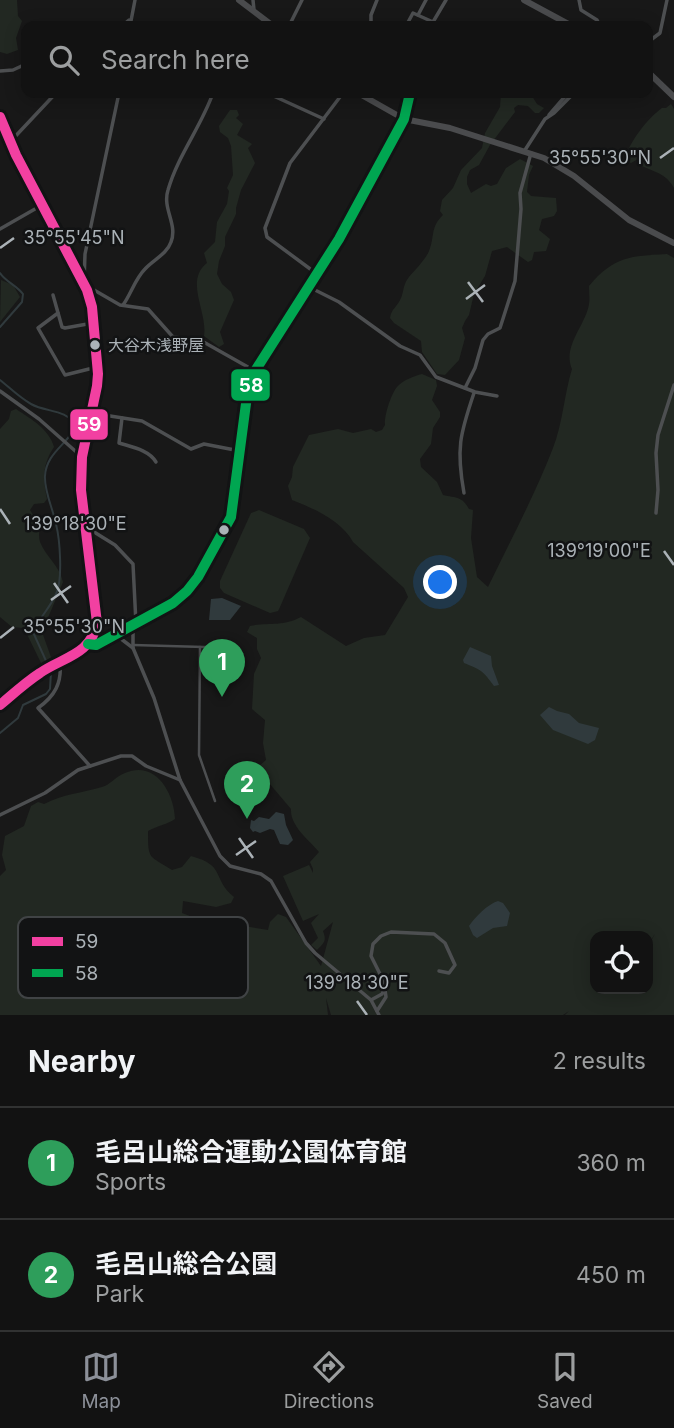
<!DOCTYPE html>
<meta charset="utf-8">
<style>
body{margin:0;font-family:Inter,"Noto Sans JP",sans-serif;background:#1b1b1b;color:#f1f3f6}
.controls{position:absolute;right:21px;bottom:21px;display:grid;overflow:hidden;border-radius:14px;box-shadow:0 4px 18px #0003}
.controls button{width:63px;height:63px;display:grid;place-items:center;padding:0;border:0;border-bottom:2px solid #313232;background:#121212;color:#f1f3f6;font:35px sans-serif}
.you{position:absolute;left:441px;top:583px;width:24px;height:24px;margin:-18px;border:5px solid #fff;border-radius:50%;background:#1a73e8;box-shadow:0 0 0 10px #1a73e833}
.badge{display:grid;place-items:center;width:46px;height:46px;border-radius:50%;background:#8c9099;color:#fff;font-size:23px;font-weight:700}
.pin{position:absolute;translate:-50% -58px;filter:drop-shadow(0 2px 4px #0008)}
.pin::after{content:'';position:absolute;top:37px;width:24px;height:21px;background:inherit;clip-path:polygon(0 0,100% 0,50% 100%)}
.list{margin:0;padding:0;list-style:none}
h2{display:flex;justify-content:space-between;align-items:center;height:91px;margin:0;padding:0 28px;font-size:30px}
h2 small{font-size:23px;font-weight:400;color:#9c9e9f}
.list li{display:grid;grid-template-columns:46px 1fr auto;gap:21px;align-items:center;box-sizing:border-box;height:112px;padding:0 28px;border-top:2px solid #313232}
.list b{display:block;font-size:26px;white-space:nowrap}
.list p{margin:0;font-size:23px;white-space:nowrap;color:#9c9e9f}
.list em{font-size:23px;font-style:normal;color:#9c9e9f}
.icon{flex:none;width:38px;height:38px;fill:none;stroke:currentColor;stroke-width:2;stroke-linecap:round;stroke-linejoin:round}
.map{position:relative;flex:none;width:674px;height:1015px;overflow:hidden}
.search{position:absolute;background:#121212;box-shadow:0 4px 18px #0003;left:21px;right:21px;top:21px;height:77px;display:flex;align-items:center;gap:18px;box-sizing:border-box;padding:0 24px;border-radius:14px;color:#9c9e9f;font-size:26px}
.sheet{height:315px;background:#121212}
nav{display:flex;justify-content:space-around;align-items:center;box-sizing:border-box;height:98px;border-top:2px solid #313232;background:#121212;font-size:19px;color:#9c9e9f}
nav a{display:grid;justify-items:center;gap:4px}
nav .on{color:#8c9099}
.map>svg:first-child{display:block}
.green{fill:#222822;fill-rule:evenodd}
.water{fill:#303a3d}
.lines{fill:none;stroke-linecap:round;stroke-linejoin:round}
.stream{stroke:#303a3d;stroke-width:2}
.pedestrian{stroke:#4d4f51;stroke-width:2.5}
.minor{stroke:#4d4f51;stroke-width:3.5}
.secondary{stroke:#4c4d4e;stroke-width:5}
.primary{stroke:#4a4b4d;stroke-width:6}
.bus-1-casing{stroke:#121314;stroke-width:16}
.bus-2-casing{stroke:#121314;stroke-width:16}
.bus-1{stroke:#f240a1;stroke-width:10}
.bus-2{stroke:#00a651;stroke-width:10}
.ticks{fill:none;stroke:#abb2b7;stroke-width:2.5}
.bus-dot{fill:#abb2b7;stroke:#121314;stroke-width:2.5}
.labels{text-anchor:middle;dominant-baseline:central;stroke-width:5;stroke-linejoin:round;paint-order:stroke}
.bus-label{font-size:16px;fill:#abb2b7;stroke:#121314;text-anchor:start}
.key{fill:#121314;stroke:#404345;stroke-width:2}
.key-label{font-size:19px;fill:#abb2b7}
.ticks-label{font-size:18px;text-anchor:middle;fill:#abb2b7;stroke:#121314;stroke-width:5;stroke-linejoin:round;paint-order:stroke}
.line-badge{stroke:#121314;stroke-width:2.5}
.badge-label{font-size:19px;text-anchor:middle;font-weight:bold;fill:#fff}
</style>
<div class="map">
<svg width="674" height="1015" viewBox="0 0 674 1015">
<rect width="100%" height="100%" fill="#181818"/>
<g class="green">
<path d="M0,0H17L18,16L22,21L16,38L18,50L7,54L0,52Z"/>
<path d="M501,93H530L537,104L544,108L539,113H535L528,106L518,105L514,108L515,112L490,145L479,165L470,170L467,177V184L471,193L486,184L491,186L497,184L506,168L520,159L533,166L529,175L527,192L531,196L556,198L557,211L554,216L542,219L539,230L550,239L546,251L534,252L532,260L528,262L507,247L492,251L485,276L474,294L469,315L465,321L462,328L465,338L459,360L445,375L437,374L422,352L421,341L394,323L390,318C391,309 398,306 401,298C404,291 403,284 409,277C414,271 426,259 429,251C435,237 430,227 443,215L440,211L442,200L453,188L461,170L482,148L485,133L500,107Z"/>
<path d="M671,104L674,109V188C666,173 654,172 640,165L638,159L631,163L625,160C628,143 648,118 662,108H666Z"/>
<path d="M230,110H237L239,115L236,118L243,124L237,135L252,144L248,148L255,163L241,190L236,208V214L225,237V246L219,261L217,274L222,284L231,292L234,300L220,332L224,344L219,347L204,336C208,312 184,281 207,263L204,253L215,242L217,222L227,204L229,191L227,188L233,175L231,146L228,138L220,132L219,126Z"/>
<path d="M667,254L674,258V1015H565L569,1011L563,1015H331L326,998L328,1015H0V876L6,870L2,855L5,836L24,826L31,806L38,802L44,804C63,794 82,793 102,787C110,785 116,776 125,773C155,760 174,792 175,819C168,824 157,826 148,831C148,861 149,855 172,870L182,867L191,856C227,866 211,878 234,897L231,903L216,907L183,901L182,913L195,918L268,930L270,922L278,914L286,917L321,966L333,922L323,931C327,941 324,943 317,950L311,945L318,938L311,923L319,914L303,921L283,876L309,865L313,873V869L310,862L319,852C308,839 290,826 291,809L269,783L259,766L266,760L263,743L265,720L252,709L254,674L261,658L257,649V638L247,632L250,626C270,622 282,627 301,617L346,646L364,638L385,635L408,597L404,588L353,542C342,521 313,508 292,500L288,486L292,477L293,467L309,435L338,429L353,433L371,429L376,432L382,430L385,425C384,416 391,394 397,387C403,380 414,376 422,374L436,380L437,386L432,400L440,412V417L433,428L431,444L420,459L421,467L437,482L443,495C456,498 462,496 469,509L473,510L471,538L477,577L488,587C510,541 535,495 553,448C563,422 564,395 572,369C562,346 586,325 589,304C590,299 589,292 589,286C614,256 631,256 667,254ZM655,934L648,946V989H595V936H648V944Z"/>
<path d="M1,280L13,285L20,297L0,322Z"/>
<path d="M16,409C31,419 49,429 54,447C42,465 43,479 47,499L44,503L34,504L30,510C33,516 38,518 39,525C40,530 38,536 40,542C46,557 59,565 63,582L42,632L52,660L42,665L24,628L12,627L0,617V429L9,419L11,411Z"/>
<path d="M259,510L304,529L310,538L280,607L278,611L270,613L224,593L220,588V581L251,513Z"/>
</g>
<g class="water">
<path d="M222,598L241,606L230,620H209L211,599Z"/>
<path d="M470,647L491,656L492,666L499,685L494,686C483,671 482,670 464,663L463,660Z"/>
<path d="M549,707L557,711L569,714L579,723L599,728L595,740L588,744L553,730L540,715Z"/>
<path d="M276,812L284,814L286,825L293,840L288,845L280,844L274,830L270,829L260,833L255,831L253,832L250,828L251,820L254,821L259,817L269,819Z"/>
<path d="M498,901L503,903L510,913L507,926L493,928L477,938L473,935L469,926C475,917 488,904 498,901Z"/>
</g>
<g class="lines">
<g class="stream">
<path d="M0,273C6,282 16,285 23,294L22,302L0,327"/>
<path d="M0,380C10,388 20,398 31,404C47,413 65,408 76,426C68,444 46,453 45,476C44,491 53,509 56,524C60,540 63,580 56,594C50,608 39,618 33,632L51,672L50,689L46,694L23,705L18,718L0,733"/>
</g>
<g class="pedestrian">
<path d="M133,645L239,648"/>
<path d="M200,647L199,755L215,801"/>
</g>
<g class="minor">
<path d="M253,0L254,10"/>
<path d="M579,0L581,10L597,20L600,26"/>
<path d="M418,15L426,0"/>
<path d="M122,26L129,20"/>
<path d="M130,26L135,0"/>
<path d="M289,26L302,0"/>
<path d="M371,26V15L377,0"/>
<path d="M406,26L413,13L433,22"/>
<path d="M433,26V22L446,0"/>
<path d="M648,42L660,33L667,0"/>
<path d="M0,71L13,70L26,64"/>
<path d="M267,93L324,119"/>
<path d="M549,115L568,93"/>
<path d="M10,142L56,93"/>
<path d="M525,150L545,119L554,113L574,93"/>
<path d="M0,229L42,205"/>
<path d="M317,274L267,237L265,228L290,163L343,93"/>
<path d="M84,282L85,254L119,93"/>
<path d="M309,287L339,302L400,346L420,355L436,377L475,392L497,396"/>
<path d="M87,290H94L120,305L148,309L173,337L200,340L255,371"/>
<path d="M53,295L62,327L65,328L93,323"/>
<path d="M123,305C131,294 135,279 145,269C153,260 167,254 171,242C178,224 162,209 168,190C178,155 201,127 213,93"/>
<path d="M58,313L38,328L65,375L97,367"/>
<path d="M465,388L475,368L483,340L488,334L500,328L515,281L521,209L520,193L531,153"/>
<path d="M0,391L39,419L82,457"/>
<path d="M91,413L142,421L191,449L204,444L240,451"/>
<path d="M122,418L119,443C132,447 149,450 156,462"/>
<path d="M464,493C456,449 460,434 474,393"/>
<path d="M656,513L658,490L656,453L658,435L674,385"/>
<path d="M86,527L115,545L133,564L136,624"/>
<path d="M133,626V648L154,698L180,780L220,856L230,866L261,874L271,881L306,943L315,953L371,1000L379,1015"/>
<path d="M96,630L110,638"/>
<path d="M116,635L133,648"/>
<path d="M88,644L96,645L173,603L187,591L198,577L231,517L247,396L255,371L339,239L404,119L410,93"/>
<path d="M60,662C62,683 55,696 38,708L90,766"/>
<path d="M0,815L45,793L78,770L121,756H132L146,766L180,780"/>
<path d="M371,1000L382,994L386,986L371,956L373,944L381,936L391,932L434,934L445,943L455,965L449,973L439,971"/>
<path d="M377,1011L386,997L385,990"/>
</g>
<path class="secondary" d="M0,117L16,155L87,290L92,307L98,374L97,386L82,457L81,490L97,623C91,655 63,657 40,673C26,682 13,694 0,705"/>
<g class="primary">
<path d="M239,0L273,26"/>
<path d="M524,0L572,26"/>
<path d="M648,72L674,97"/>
<path d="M358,93L404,119L450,128L544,158L574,176L629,220L674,243"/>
</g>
<g class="bus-1-casing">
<path id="bus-1" d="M0,117L16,155L87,290L92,307L98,374L97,386L82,457L81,490L97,623C91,655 63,657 40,673C26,682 13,694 0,705"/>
</g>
<g class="bus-2-casing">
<path id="bus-2" d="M88,644L96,645L173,603L187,591L198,577L231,517L247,396L255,371L339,239L404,119L410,93"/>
</g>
<use href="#bus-1" class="bus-1"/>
<use href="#bus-2" class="bus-2"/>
</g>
<path class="ticks" d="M660,158L674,148M0,248L14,238M468,282L483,302M466,299L485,285M0,509L10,524M664,551L674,565M54,583L68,603M51,600L71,586M0,638L14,627M239,838L253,858M236,855L256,841M357,1001L367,1015"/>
<g class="bus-dot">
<circle cx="95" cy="345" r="6"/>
<circle cx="224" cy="530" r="6"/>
</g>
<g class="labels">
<g class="bus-label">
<text x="108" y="345">大谷木浅野屋</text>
</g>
</g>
<rect x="18" y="917" width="230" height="81" rx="10" class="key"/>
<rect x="32" y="937" width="31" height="9" fill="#f240a1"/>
<rect x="32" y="969" width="31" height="8" fill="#00a651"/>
<g class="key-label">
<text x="75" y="948">59</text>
<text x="75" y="980">58</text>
</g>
<g class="ticks-label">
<text x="600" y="164">35°55'30"N</text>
<text x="74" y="244">35°55'45"N</text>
<text x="75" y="530">139°18'30"E</text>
<text x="599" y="557">139°19'00"E</text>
<text x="74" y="633">35°55'30"N</text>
<text x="357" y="989">139°18'30"E</text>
</g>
<g class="line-badge">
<rect x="230" y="368" width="41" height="34" rx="7" fill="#00a651"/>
<rect x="69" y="408" width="40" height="33" rx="7" fill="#f240a1"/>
</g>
<g class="badge-label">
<text x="251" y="392">58</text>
<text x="89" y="431">59</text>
</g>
</svg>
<div class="controls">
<button><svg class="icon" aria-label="locate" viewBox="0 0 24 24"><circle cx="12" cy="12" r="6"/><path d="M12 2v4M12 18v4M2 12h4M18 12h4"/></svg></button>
</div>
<div class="you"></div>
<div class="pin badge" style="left:222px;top:697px;background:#2e9e5b">1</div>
<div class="pin badge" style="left:247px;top:819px;background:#2e9e5b">2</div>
<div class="search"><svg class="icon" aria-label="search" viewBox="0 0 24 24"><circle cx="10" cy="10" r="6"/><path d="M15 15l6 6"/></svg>Search here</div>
</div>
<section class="sheet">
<h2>Nearby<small>2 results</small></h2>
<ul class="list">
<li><span class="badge" style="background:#2e9e5b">1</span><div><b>毛呂山総合運動公園体育館</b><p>Sports</p></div><em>360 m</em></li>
<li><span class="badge" style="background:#2e9e5b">2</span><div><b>毛呂山総合公園</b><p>Park</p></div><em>450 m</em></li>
</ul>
</section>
<nav>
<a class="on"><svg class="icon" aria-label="map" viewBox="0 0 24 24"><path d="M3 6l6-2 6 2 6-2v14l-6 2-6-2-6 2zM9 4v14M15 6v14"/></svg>Map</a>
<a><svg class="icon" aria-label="directions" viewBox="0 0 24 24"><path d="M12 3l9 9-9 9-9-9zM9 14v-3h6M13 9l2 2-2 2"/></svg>Directions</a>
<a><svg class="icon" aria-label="saved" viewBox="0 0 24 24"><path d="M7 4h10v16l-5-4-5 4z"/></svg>Saved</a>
</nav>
